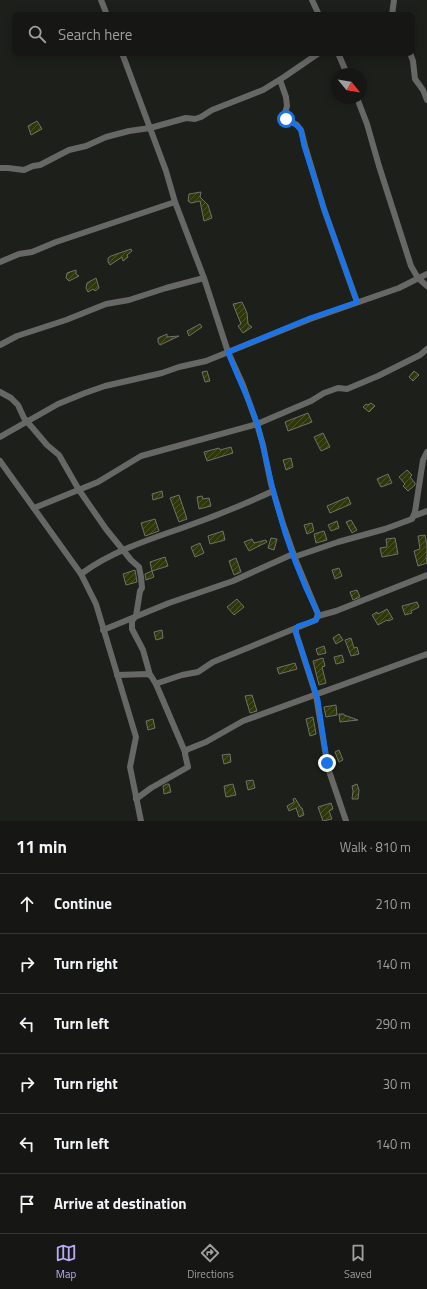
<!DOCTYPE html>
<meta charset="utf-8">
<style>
body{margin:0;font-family:"Titillium Web",sans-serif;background:#232422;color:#f1f3f6}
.compass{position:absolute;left:331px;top:68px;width:36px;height:36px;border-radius:50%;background:#161714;box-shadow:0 2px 10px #0003;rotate:120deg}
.stop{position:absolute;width:12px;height:12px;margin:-9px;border:3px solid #1a73e8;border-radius:50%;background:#fff}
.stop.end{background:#1a73e8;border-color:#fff;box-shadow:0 1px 4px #0008}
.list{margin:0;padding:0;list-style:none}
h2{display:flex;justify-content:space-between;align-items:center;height:52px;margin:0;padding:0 16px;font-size:17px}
h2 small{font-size:13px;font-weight:400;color:#9e9fa0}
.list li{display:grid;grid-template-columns:26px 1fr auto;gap:12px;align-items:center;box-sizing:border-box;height:60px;padding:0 16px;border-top:1px solid #353634}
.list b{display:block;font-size:15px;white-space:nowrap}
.list em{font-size:13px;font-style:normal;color:#9e9fa0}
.icon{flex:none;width:22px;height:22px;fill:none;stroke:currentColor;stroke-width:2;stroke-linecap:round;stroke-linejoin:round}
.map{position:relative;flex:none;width:427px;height:821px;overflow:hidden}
.search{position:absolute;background:#161714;box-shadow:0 2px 10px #0003;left:12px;right:12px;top:12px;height:44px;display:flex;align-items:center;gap:10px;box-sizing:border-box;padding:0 14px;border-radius:8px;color:#9e9fa0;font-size:15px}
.sheet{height:412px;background:#161714}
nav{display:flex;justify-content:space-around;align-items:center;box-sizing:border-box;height:56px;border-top:1px solid #353634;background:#161714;font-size:11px;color:#9e9fa0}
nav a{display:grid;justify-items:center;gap:2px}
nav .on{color:#bbaaf6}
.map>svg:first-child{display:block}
.building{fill:url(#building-hatch);stroke:#6f716b}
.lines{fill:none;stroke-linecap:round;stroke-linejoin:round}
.minor{stroke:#676866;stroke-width:6}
.route{stroke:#1a73e8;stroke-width:5}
</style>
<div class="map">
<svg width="427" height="821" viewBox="0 0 427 821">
<defs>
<pattern id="building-hatch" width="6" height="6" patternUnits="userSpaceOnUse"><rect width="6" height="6" fill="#2f360a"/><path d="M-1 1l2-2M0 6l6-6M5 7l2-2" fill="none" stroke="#4c522d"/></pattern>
</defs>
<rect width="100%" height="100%" fill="#1d1f1a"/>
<g class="building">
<path d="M37,121L42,129L31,135L28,126Z"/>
<path d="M201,192L200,197L208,205L212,218L204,221L200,201L191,203L188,201L189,194Z"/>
<path d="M131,249L132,251L127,255L128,257L123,261L122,257L110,265L108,262V258L111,256Z"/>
<path d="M76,270V274L79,276L69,281L66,278L67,273Z"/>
<path d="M96,278L99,288L95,291L93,289L88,292L86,288L87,283Z"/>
<path d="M242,302L247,313L248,324L252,327L243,333L238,326L241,324L233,304Z"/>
<path d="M200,324L202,327L189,336L187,331Z"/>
<path d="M167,334V337L179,336L160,345L158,342V338Z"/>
<path d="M207,371L210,381L205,382L202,372Z"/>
<path d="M414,371L419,375L413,381L409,377Z"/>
<path d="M371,403L375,406L369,412L363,407L366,404L368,405Z"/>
<path d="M308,413L312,422L288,431L285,422Z"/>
<path d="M323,433L330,447L321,451L314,437Z"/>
<path d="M231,447L233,453L207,461L204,452L219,448L220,450Z"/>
<path d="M291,458L293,467L286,470L283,460Z"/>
<path d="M407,470L412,475L410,477L415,483V485L408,491L403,486L405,484L399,477Z"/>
<path d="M388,474L392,483L381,487L377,479Z"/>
<path d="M162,491L163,497L153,500L152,494Z"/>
<path d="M179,495L187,519L179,522L170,498Z"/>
<path d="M202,496L203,499L209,498L211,506L199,509L197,497Z"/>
<path d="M348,497L351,504L330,513L327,506Z"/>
<path d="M155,519L159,531L145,536L141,523Z"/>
<path d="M351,520L357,530L352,533L346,522Z"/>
<path d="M337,521L339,528L331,531L328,525Z"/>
<path d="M312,523L314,531L307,534L304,525Z"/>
<path d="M223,531L225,540L210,544L208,536Z"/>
<path d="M324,531L327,540L316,543L314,534Z"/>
<path d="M425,535L427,546V556L426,557L427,563L418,566L414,551L420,549L418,536Z"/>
<path d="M271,538L277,539L274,550L268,548Z"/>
<path d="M395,538L398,554L382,557L380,548L387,547L386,539Z"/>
<path d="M252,539L254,543L266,540L267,542L249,551L244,542Z"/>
<path d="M200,543L204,553L195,557L191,547Z"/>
<path d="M165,557L168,566L152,571L150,562Z"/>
<path d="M236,558L241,572L234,575L229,561Z"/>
<path d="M339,568L342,576L335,579L332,570Z"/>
<path d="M135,570L137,582L126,585L123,574Z"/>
<path d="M152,571L154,577L146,580L145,574Z"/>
<path d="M357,590L360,597L353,600L350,592Z"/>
<path d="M237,599L244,607L234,615L227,607Z"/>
<path d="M417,602L419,607L411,611L412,613L405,615L402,606Z"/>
<path d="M387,609L393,619L388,621L387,620L378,625L372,615L377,612L378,614Z"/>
<path d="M162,630L163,638L156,640L154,632Z"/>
<path d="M339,634L343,640L336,644L333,638Z"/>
<path d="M351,638L354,648L357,647L359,654L351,656L345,640Z"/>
<path d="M324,646L326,653L318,655L316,649Z"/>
<path d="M342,655L344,662L336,664L334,657Z"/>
<path d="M323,658L325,666L322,667L326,683L319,685L313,661Z"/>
<path d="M295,663L297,669L279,674L277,668Z"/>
<path d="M252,695L257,711L250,713L245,696Z"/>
<path d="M336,705L337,715L326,717L324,707Z"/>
<path d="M339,714H344V715L358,720L340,722Z"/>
<path d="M313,717L316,734L310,736L306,719Z"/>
<path d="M153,719L155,728L148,730L146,721Z"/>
<path d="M339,750L343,760L339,762L335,752Z"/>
<path d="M230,754L231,762L224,764L222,755Z"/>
<path d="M253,780L255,788L248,790L246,781Z"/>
<path d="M167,784H169L171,792L164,794L163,786Z"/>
<path d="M233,784L236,795L226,797L224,786Z"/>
<path d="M357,784L359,790L358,799H352L353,791L352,786Z"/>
<path d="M295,798L301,808H302L304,815L299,817L296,808L289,811L287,806L294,802L293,799Z"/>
<path d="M331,803L333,809L329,811L332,819L323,821L318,807Z"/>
</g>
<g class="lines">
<g class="minor">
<path d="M101,0L107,15"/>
<path d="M312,0L319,15"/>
<path d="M392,15L394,0"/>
<path d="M122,53L166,171L175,202L204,278L228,352L243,385L257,424L263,445L271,484L283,524L296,561L318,614L316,620L296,628V633L316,695L328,768L346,821"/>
<path d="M338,53L347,74"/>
<path d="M410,53L413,61L415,79L423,90L427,100"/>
<path d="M280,80L286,97L287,106L284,117L297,125L301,130L305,146L324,209L357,302"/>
<path d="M357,98L367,124L379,166L411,266L418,278L427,286"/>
<path d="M0,168H8L24,170L33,166L40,165L69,150L86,146L106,137L129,131L150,128L186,118L195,119L201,117L212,110L263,90L284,77L319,53"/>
<path d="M0,262L19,254L32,252L56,242L175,202"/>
<path d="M0,345L17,336L66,320L106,304L129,300L166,288L204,278"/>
<path d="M0,392L11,398L18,405L24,418L36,432L47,445L59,455L79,490L106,529L131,560L139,567L141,577L142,588L140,591L136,616L132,621V629L143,650L150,675"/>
<path d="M0,437L58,404L85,393L105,386L162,373L179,367L206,361L310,319L399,288L427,274"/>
<path d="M0,461L81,574L96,604L136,737L130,767L141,821"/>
<path d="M34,508L98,482L141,456L257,424L311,401L324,393L338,388L347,389L378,376L420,355L427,349"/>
<path d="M414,516L427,511"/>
<path d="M294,557L338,542L385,529L412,519L415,512L423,460L427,452"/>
<path d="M81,574C111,552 147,540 182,528C213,517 243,505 273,491"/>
<path d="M318,616L336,611L427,575"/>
<path d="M103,630L169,603L233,581L293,554"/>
<path d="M117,675L148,674L151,676L156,684L158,683L182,675L198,672L213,662L296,628"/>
<path d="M156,684L185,752"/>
<path d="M136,799L151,788L188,767L185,754L186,750L206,742L243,721L427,654"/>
</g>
</g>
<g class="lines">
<path class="route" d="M286,119L297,126L301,130L304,146L324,209L357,302L310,318L228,352C237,377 250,401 258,426C263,446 267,465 272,485C282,529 298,574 318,614L316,620L298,626L295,630L318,700L327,763"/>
</g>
</svg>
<svg class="compass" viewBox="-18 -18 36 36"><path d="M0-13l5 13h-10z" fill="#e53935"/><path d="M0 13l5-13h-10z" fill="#9e9fa0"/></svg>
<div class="stop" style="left:286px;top:119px"></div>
<div class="stop end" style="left:327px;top:763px"></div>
<div class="search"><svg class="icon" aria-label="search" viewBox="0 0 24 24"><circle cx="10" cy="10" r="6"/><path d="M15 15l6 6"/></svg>Search here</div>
</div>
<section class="sheet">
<h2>11 min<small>Walk · 810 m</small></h2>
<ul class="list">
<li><svg class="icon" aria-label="ahead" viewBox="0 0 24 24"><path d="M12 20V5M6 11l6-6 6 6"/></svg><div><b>Continue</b></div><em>210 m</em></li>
<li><svg class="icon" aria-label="right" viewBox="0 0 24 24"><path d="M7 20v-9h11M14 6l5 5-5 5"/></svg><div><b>Turn right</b></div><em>140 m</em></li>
<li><svg class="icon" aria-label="left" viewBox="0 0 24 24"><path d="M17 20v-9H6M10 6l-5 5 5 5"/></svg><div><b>Turn left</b></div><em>290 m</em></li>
<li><svg class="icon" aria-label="right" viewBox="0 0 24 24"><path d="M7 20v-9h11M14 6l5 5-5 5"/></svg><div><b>Turn right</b></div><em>30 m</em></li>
<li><svg class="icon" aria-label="left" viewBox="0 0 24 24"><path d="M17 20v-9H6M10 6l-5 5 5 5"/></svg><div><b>Turn left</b></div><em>140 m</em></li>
<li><svg class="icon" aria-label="arrive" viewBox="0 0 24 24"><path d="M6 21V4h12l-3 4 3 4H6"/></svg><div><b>Arrive at destination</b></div></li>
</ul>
</section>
<nav>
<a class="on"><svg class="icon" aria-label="map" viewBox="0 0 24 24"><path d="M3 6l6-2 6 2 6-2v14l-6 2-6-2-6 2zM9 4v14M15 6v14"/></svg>Map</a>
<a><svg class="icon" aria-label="directions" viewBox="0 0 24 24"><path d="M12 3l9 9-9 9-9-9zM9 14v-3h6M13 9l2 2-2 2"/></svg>Directions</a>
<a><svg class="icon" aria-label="saved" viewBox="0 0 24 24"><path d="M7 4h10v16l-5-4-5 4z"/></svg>Saved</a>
</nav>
